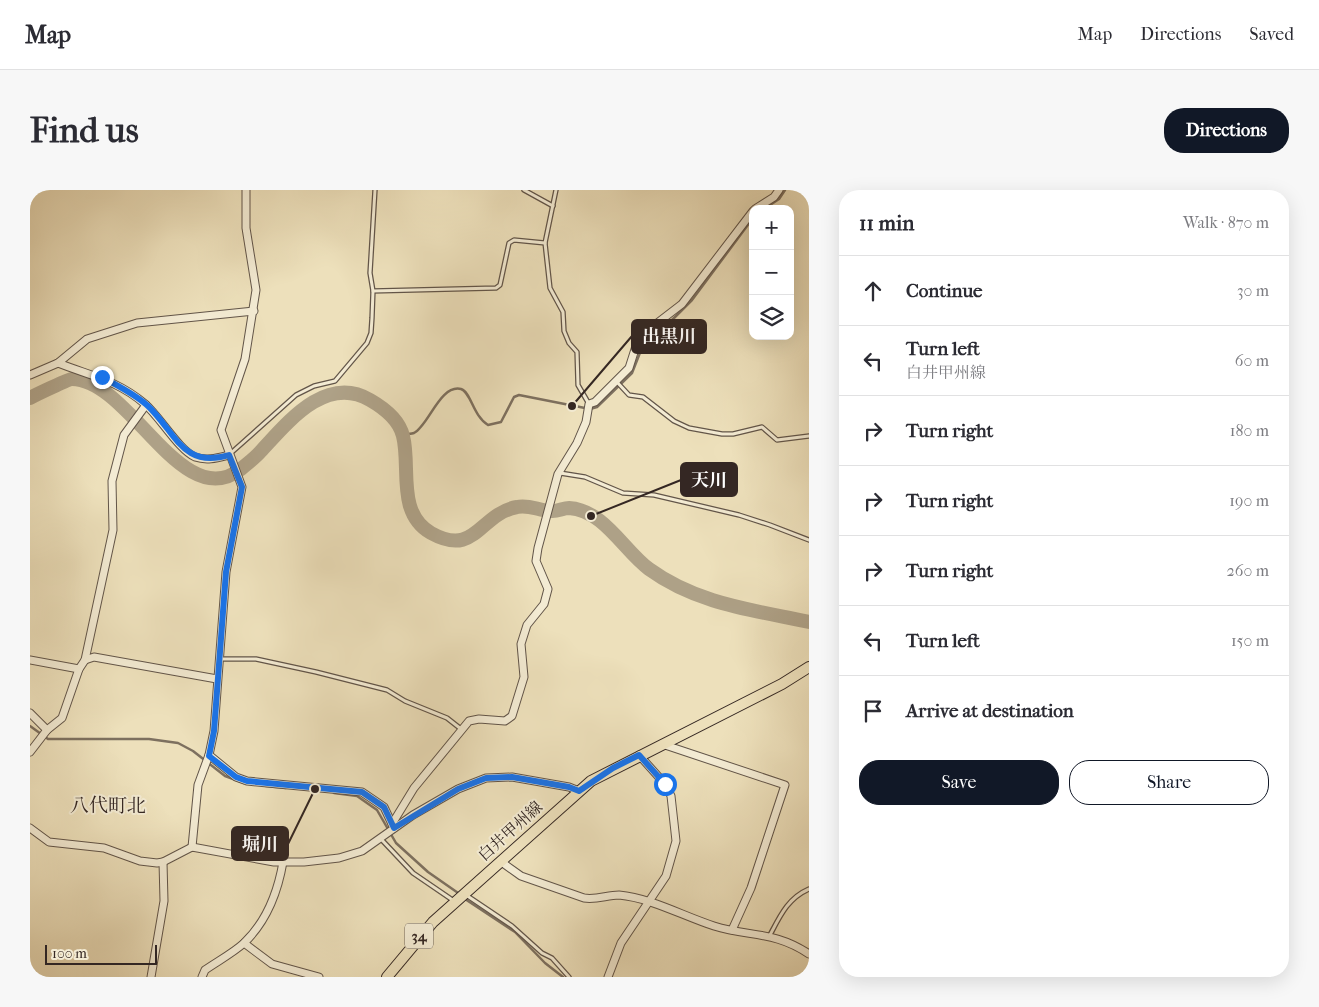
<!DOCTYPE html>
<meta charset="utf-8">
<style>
body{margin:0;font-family:"IM FELL French Canon","Noto Serif JP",serif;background:#f7f7f7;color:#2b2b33}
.controls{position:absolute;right:15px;top:15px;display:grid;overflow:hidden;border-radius:10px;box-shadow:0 5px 20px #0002}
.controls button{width:45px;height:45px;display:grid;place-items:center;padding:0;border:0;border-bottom:1px solid #e1e1e2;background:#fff;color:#2b2b33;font:25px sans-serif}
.scale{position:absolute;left:15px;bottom:12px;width:112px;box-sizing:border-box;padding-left:5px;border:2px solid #342723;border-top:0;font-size:14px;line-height:18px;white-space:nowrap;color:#342723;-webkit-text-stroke:4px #f3ebd3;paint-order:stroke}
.stop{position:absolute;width:15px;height:15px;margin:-11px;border:4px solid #1a73e8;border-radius:50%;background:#fff}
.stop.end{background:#1a73e8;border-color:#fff;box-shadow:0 1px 5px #0008}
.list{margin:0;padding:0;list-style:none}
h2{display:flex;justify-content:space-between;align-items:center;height:65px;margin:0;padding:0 20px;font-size:21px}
h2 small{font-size:16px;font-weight:400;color:#7c7c81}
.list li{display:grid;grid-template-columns:32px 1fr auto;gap:15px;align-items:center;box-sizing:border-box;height:70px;padding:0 20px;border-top:1px solid #e1e1e2}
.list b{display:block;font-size:19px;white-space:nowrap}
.list p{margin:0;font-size:16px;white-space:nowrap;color:#7c7c81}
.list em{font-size:16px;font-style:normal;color:#7c7c81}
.actions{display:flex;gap:10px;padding:15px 20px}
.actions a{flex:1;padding:11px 0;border:1px solid #111827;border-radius:20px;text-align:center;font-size:18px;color:#111827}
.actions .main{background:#111827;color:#fff}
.icon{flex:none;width:28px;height:28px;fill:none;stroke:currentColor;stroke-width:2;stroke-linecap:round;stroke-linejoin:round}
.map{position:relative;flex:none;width:779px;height:787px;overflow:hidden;border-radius:20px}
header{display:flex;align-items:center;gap:30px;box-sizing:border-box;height:70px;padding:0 25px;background:#fff;border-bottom:1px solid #e1e1e2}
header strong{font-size:24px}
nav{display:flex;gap:28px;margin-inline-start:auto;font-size:18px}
.intro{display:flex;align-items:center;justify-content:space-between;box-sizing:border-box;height:120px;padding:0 30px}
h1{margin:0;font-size:35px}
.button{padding:12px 22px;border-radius:20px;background:#111827;color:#fff;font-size:18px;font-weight:700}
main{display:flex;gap:30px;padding:0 30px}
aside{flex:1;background:#fff;border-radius:20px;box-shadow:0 5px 20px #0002}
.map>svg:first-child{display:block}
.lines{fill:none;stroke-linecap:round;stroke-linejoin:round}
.stream{stroke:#7d705f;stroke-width:2.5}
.river{stroke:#aea187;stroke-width:14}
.lane-casing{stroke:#625549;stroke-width:5.5}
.street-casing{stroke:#625549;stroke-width:9}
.primary-casing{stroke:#342723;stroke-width:12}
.lane{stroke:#f3ebd3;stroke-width:3}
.street{stroke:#f3ebd3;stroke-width:7}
.primary{stroke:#ede0bb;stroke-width:10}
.route{stroke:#1a73e8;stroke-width:6}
.labels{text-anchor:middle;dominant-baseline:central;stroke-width:4;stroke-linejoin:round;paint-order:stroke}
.shield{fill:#f3ebd3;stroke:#6d6258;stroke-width:1}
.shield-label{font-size:15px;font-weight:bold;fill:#342723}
.street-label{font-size:16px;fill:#342723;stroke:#f3ebd3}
.quarter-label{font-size:19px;fill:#342723;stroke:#f3ebd3}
.leader{fill:none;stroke:#342723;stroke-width:2}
.callout-dot{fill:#342723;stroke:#f3ebd3;stroke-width:2}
.callout{fill:#342723;stroke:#342723;stroke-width:2}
.callout-label{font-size:18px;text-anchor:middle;font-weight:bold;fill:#fff}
</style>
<header>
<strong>Map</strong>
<nav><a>Map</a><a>Directions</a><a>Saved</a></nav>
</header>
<div class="intro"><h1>Find us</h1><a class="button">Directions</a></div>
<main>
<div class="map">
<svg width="779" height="787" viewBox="0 0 779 787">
<rect width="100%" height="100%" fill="#ede0bb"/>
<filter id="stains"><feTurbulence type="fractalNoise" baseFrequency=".004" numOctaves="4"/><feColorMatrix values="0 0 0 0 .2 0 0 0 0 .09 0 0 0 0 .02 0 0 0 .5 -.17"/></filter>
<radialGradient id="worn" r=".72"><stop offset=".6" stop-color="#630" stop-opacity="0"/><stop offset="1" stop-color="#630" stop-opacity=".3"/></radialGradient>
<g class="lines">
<g class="stream">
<path d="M734,19L749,9L755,0"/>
<path d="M373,245C376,244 381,244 384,243C399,235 410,194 431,199C441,202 443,226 458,235L471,232L484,207L489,205L560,219L567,217L602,183L615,150L640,132L662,110L723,28"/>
<path d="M0,536L18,549H119L148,553L163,561L195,586L214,593"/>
<path d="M236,596L256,598"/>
<path d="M304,603L327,606L347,620L366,653L398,682L431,705"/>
<path d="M435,709L485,742L515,773L533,787"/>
</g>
<path class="river" d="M0,208C5,205 39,189 42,189C101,190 151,325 211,279C218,273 225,268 231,261C258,232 296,184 340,210C354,218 369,229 373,246C381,277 366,323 401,343C446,368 449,324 487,317C499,314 509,321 521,321C527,322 533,318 539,318C574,320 594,361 619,379C667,414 723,420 779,432"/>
<g class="lane-casing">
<g id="lane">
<path d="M494,0L523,16"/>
<path d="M526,0L515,53L520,98L533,122L534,141L539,153L547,162L548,195L559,214"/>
<path d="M343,101L466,98L470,95L479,53L484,50L515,53"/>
<path d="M586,191L599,205L613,207L644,231L659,238L692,244H703L732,237L747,250L779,246"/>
<path d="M201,263L266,205L284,196L305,191L337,153L341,143L342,128L343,101L340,83L345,0"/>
<path d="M530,283L555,287L593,303L624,305L709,325L740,335L779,350"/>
<path d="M191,469H226L286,482L357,500L375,511L417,528L431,539"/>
<path d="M351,649L383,683L424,711"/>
<path d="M436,705L482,736L512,763L522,768L539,787"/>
<path d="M740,745C750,726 758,708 779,699"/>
</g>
</g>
<g class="street-casing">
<g id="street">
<path d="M725,19L744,7L749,0"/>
<path d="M28,173C61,186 87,190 115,214C130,227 149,260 165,267C177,271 187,268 199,265"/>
<path d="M0,185L28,173L57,149L107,133L224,121"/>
<path d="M0,470L49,479"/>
<path d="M55,470L64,467L187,489"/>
<path d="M0,523L17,540"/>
<path d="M632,554L755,595L721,698L702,740"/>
<path d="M0,562L17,540L32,528L49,479L55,470L83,340L82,291L94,245L116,215"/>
<path d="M179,565L206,587L217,591L332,602L354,617L362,634"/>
<path d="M0,638L19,652L74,658L110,671L127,673L133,672L162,657L244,672H274L309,668L332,661L383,625L428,599L456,588L482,587L539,597L549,601"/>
<path d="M364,638L362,634L384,598L439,531L449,529L475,531L482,526L494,487L491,454L497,435L514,414L518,399L506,371L508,358L528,284L547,253L556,232L559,214L565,212L599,178L606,156L613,144L652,114L723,21"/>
<path d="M162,657L168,595L179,565L184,541L196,382L212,297L191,240L215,169L226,100L216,38V0"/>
<path d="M470,671L491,686L554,708C567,710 577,705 589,705C621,708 653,726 684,736C720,747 745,741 779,764"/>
<path d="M214,753L242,774L289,787"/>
<path d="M121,787L134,711L133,672"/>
<path d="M172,787L175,780C188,771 203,763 214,753C236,732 248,701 253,672"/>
<path d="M578,787L591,753L636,686L646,651L641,606L635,594L609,565"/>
</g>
</g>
<g class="primary-casing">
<path id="primary" d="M357,787L403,732L561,591L752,494L779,477"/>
</g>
<use href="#lane" class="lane"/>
<use href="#street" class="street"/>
<use href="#primary" class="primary"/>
</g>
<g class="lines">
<path class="route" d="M72,187C88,196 105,204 118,216C146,243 153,279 199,265L212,297L196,382L184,541L179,566L206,587L217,591L332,602L354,617L364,638L428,599L456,588L482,587L539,597L549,601L583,578L609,565L635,594"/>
</g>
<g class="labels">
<rect class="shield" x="375" y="733.5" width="28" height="25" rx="4"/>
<g class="shield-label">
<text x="389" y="746">34</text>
</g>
<g class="street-label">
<text transform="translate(480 641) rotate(-42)">白井甲州線</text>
</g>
<g class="quarter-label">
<text x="78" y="616">八代町北</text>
</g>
</g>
<path class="leader" d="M542 216L602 146M561 326L651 290M285 599L258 654"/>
<g class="callout-dot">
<circle cx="542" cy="216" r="5"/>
<circle cx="561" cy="326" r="5"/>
<circle cx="285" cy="599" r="5"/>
</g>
<g class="callout">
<rect x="602" y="130" width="74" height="33" rx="5"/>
<rect x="651" y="273" width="56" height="33" rx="5"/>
<rect x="202" y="637" width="56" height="33" rx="5"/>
</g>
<g class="callout-label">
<text x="639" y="152">出黒川</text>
<text x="679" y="296">天川</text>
<text x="230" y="660">堀川</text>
</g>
<rect width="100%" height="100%" filter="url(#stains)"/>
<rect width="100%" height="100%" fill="url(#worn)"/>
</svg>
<div class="controls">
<button>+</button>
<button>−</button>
<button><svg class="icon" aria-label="layers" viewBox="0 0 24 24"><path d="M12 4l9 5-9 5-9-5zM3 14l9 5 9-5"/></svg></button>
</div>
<div class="scale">100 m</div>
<div class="stop" style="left:635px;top:594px"></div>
<div class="stop end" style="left:72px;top:187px"></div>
</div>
<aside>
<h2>11 min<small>Walk · 870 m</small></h2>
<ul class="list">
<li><svg class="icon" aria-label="ahead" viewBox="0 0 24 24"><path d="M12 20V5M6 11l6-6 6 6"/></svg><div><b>Continue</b></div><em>30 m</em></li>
<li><svg class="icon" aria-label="left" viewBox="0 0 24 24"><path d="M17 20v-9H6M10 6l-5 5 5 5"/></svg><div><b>Turn left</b><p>白井甲州線</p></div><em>60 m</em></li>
<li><svg class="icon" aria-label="right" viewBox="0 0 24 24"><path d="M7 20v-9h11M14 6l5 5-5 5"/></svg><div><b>Turn right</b></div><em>180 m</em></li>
<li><svg class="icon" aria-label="right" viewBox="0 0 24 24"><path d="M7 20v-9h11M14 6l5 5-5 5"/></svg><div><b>Turn right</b></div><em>190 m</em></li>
<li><svg class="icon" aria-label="right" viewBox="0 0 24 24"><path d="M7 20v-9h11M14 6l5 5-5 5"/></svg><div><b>Turn right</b></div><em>260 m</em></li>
<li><svg class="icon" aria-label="left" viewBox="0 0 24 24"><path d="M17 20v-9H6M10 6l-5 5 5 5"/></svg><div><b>Turn left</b></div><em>150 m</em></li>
<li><svg class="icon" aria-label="arrive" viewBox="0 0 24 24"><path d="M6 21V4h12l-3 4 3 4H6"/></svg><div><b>Arrive at destination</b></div></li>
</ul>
<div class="actions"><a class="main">Save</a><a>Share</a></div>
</aside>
</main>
